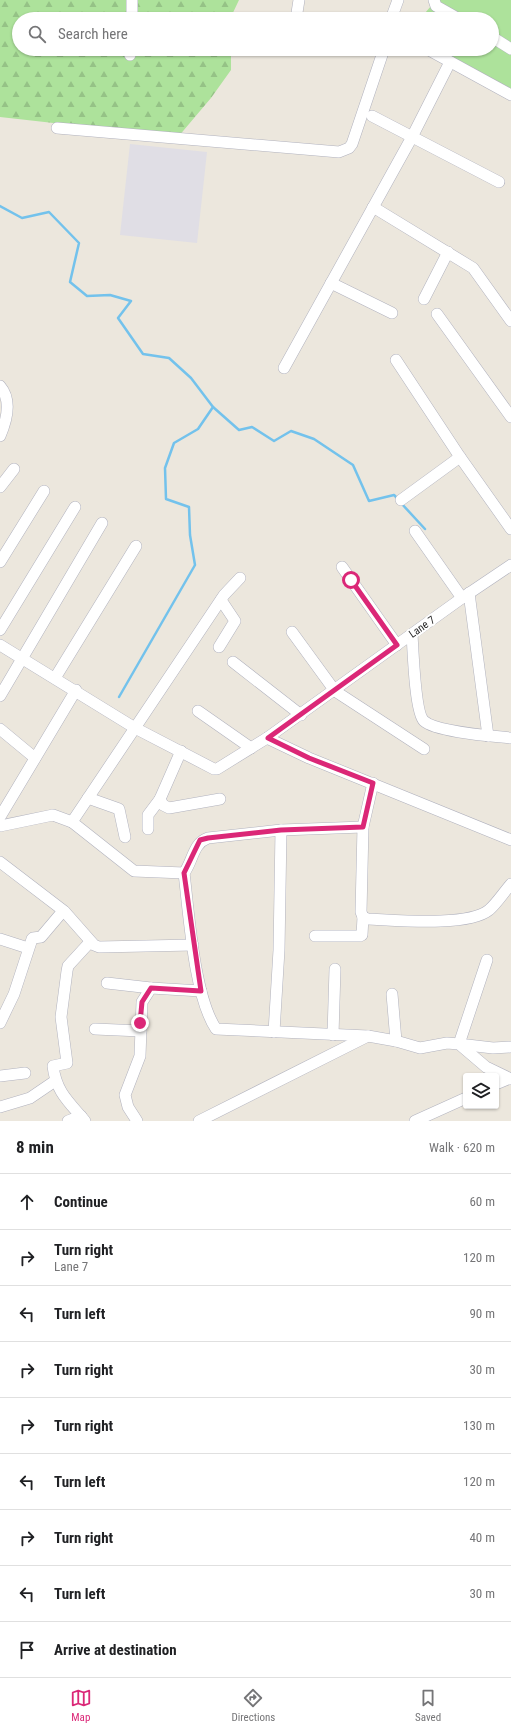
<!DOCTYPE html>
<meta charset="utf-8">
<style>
body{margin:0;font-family:"Roboto Condensed",sans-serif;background:#f2f2f2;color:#202124}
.controls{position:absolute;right:12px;bottom:12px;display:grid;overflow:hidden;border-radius:4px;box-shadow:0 1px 3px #0004}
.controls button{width:36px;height:36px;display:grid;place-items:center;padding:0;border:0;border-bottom:1px solid #e0e0e0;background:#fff;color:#202124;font:20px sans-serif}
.stop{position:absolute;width:12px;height:12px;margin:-9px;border:3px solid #db2777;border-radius:50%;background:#fff}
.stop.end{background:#db2777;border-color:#fff;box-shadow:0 1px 4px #0008}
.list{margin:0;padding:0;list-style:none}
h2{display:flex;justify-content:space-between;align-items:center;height:52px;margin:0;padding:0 16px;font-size:17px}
h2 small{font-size:13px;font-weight:400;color:#757577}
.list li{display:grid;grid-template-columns:26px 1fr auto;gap:12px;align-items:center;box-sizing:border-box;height:56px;padding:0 16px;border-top:1px solid #e0e0e0}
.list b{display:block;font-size:15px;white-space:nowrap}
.list p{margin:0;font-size:13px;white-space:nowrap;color:#757577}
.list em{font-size:13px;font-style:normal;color:#757577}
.icon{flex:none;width:22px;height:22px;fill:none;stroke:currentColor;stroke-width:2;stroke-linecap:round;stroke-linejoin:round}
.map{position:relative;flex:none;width:511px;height:1121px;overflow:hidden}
.search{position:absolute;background:#fff;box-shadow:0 1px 3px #0004;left:12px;right:12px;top:12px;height:44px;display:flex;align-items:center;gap:10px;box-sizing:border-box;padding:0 14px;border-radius:22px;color:#757577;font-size:15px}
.sheet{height:556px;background:#fff}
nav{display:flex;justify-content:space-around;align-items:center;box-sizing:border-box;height:56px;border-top:1px solid #e0e0e0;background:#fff;font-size:11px;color:#757577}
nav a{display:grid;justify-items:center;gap:2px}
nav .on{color:#db2777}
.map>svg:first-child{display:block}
.industrial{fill:#e0dee5}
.green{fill:#ade29b}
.forest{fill:url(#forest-firs)}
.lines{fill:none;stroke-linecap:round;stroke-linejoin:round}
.stream{stroke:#73c2ec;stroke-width:2.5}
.minor-casing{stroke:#b1b2be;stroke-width:12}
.minor{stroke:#fff;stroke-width:11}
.route{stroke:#db2777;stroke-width:5}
.labels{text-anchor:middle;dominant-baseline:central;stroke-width:4;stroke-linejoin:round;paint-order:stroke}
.street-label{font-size:11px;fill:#2b2b2b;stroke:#fff}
</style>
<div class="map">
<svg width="511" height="1121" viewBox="0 0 511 1121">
<defs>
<pattern id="forest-firs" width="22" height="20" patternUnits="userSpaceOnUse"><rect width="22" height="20" fill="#ade29b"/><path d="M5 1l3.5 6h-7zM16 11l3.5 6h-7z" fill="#95c286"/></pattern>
</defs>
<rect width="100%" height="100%" fill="#ece7dd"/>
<path class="industrial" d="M130,144L207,152L197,243L120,235Z"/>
<path class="green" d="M436,0H511V89L422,49H492V19H420Z"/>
<path class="forest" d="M0,0H239L230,19H19V49H231V70L211,98L178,137L0,117Z"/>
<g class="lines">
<g class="stream">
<path d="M0,206L22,218L49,212L79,243L70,282L87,296L110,295L131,301L118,318L143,354L169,358L191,378L213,407L198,429L174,443L165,468L166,499L189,507L190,535L195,565L119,697"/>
<path d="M213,407L239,430L252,427L274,441L291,431L314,439L353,465L369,501L394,495L398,499"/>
<path d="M401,503L425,529"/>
</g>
<g class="minor-casing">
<g id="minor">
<path d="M434,0L436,6L459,19"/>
<path d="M132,19V0"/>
<path d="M296,19L299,0"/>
<path d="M391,19L398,0"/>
<path d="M492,37L511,49"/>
<path d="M427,49L511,95"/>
<path d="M130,55V49"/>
<path d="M372,116L499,182"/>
<path d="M57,128L339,152L349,148L352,144L384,49"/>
<path d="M373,207L473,268L511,321"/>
<path d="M331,283L392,313"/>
<path d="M424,299L448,252"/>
<path d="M437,314L511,417"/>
<path d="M396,360L460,457L511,529"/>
<path d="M284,368L412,137L450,62"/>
<path d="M0,386C12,400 7,420 0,436"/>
<path d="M0,487L14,469"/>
<path d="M401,500L460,457"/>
<path d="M415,531L462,598"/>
<path d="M0,562L44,491"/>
<path d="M342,567L397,645"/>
<path d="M240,578L224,595L72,822L134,871L184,873C193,861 193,843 208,838L281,830L363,827"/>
<path d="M469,593L488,736"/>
<path d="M0,630L75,507"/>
<path d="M292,632L335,691L424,749"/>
<path d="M412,634C413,649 415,713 424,721C436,732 493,736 511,738"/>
<path d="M0,645L135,728L214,769H217L267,738L462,598L511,565"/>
<path d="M219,647L235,621L221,600"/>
<path d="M233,662L301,715"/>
<path d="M55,678L136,546"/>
<path d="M0,696L102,523"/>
<path d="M198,711L251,748"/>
<path d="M0,729L35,758"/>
<path d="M267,738L309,758L511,840"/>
<path d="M373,783L363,827L361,912L363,917L368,919C395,920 468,927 489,910C497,903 504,892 511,884"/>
<path d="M88,798L119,809L125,837"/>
<path d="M160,799L163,805L169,808L220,799"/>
<path d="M0,817L76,690"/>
<path d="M0,826L53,815L72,822"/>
<path d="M148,829V815L160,799L181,751"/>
<path d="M0,862L64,911L94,945L99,947L193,945"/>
<path d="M184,873C189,914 194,996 216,1029L368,1036L396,1041L420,1048L447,1043L459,1044L486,1067L511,1079"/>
<path d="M315,936H360L362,935L363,917"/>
<path d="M0,939L28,948"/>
<path d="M487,960L459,1044L493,1048L511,1047"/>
<path d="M107,983L151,988"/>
<path d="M392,994L396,1041"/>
<path d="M0,1023L14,994L32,939L33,938L41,937L63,911"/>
<path d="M95,1029L141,1031"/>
<path d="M274,1032L279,950L281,830"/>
<path d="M333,1035L335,969"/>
<path d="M0,1076L25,1073"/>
<path d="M496,1084L508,1079"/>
<path d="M0,1107L30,1098L55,1081"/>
<path d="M68,1121L81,1116"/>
<path d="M85,1121C69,1102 56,1092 53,1066L67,1063L61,1017L67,971L68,966L90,942"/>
<path d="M137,1121L128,1107L125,1095L140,1056L142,1002L151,988L201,991"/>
<path d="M199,1121L368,1036"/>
<path d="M415,1121L466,1098"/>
</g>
</g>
<use href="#minor" class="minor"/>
</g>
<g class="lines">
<path class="route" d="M140,1023L142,1002L151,988L201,991L184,873L200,840L208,838L281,830L363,827L373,783L309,758L268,738L397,645L351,580"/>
</g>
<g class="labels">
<g class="street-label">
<text transform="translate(422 627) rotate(-35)">Lane 7</text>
</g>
</g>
</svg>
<div class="controls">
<button><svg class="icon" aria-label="layers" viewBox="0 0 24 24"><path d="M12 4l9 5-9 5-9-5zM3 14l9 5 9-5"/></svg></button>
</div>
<div class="stop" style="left:351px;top:580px"></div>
<div class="stop end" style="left:140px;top:1023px"></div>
<div class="search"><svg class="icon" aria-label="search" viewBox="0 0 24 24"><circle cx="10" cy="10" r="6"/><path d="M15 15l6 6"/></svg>Search here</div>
</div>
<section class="sheet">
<h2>8 min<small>Walk · 620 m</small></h2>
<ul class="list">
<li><svg class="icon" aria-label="ahead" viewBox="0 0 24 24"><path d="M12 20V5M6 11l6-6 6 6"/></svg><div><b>Continue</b></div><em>60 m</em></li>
<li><svg class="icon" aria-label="right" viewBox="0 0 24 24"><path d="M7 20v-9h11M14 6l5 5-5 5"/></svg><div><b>Turn right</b><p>Lane 7</p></div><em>120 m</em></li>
<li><svg class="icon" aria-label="left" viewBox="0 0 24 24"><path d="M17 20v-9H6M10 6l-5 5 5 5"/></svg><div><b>Turn left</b></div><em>90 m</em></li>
<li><svg class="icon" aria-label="right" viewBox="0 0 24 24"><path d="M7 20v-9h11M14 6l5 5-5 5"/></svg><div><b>Turn right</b></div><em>30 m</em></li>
<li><svg class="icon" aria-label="right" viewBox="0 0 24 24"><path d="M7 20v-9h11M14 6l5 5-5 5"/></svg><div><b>Turn right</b></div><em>130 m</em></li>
<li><svg class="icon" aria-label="left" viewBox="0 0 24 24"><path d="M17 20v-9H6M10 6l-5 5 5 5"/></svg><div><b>Turn left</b></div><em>120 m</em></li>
<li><svg class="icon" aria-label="right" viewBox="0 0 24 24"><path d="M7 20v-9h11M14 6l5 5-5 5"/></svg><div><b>Turn right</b></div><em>40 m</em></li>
<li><svg class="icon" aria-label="left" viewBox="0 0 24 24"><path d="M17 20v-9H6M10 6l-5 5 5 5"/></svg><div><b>Turn left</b></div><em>30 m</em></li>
<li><svg class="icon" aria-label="arrive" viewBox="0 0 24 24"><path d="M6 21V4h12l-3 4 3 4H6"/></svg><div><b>Arrive at destination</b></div></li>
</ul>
</section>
<nav>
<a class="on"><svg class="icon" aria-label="map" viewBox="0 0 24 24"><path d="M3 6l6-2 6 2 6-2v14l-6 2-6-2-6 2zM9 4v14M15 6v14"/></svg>Map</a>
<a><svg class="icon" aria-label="directions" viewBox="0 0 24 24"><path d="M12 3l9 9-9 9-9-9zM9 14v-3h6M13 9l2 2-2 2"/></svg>Directions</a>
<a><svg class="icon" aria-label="saved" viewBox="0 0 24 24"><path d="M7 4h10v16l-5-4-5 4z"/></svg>Saved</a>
</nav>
